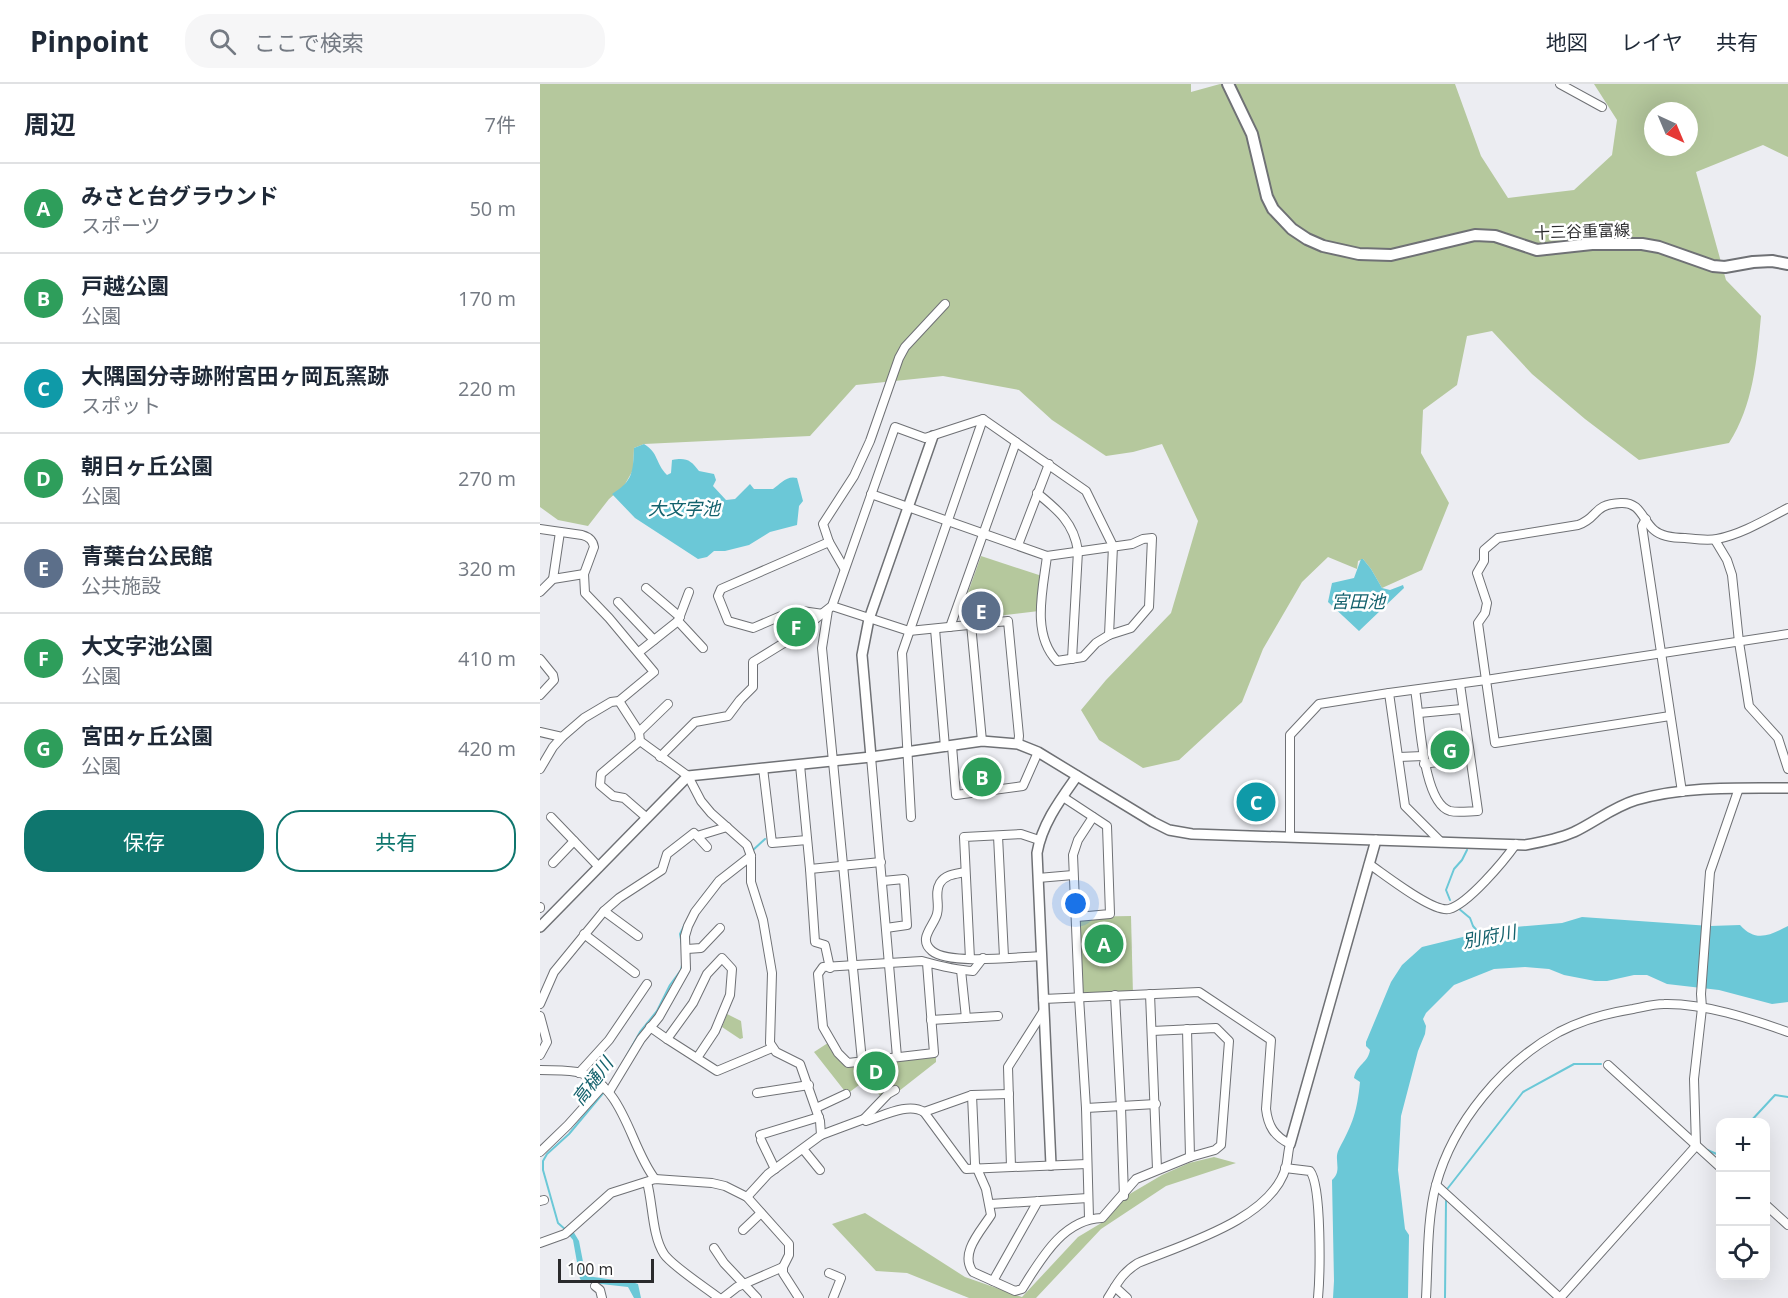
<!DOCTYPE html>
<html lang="ja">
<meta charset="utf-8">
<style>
body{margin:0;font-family:"Open Sans","Noto Sans JP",sans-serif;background:#f6f6f7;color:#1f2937}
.controls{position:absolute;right:18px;bottom:18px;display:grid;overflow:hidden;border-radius:12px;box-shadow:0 6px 24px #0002}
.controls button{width:54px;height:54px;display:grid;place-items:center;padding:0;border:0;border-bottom:2px solid #e0e1e3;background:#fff;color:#1f2937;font:30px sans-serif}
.compass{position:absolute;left:1104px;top:18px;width:54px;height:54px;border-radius:50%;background:#fff;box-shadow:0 6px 24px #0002;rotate:136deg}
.scale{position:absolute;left:18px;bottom:15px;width:96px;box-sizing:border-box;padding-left:6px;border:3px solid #2a2a2c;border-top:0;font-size:16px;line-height:21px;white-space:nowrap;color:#2a2a2c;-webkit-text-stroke:4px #fff;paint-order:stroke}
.you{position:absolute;left:536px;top:820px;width:21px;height:21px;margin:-15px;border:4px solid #fff;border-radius:50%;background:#1a73e8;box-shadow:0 0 0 9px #1a73e833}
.badge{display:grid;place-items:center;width:39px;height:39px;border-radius:50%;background:#0f766e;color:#fff;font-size:20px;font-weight:700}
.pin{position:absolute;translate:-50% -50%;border:3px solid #fff;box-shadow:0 2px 6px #0006}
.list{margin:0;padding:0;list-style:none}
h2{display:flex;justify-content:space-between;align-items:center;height:78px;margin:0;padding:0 24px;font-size:26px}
h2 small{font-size:20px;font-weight:400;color:#747a83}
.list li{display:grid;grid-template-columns:39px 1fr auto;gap:18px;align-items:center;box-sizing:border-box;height:90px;padding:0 24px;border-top:2px solid #e0e1e3}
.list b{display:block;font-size:22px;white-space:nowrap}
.list p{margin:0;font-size:20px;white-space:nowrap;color:#747a83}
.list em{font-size:20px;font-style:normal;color:#747a83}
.actions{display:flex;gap:12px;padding:18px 24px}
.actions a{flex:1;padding:14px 0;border:2px solid #0f766e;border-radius:24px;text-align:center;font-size:21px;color:#0f766e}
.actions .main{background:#0f766e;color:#fff}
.icon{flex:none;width:33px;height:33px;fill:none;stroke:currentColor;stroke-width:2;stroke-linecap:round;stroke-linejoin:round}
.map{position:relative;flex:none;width:1248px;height:1214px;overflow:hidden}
header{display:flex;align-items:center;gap:36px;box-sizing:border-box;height:84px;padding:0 30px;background:#fff;border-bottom:2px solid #e0e1e3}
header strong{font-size:28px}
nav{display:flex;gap:33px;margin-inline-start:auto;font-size:21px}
.search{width:420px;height:54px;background:#f6f6f7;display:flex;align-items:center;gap:15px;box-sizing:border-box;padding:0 21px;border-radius:24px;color:#747a83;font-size:22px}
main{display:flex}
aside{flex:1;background:#fff}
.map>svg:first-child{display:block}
.green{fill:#b5c89d;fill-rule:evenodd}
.water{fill:#6bc8d7}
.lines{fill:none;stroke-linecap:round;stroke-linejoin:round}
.stream{stroke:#6bc8d7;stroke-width:2}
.minor-casing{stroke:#6f7175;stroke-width:10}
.tertiary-casing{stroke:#6f7175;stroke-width:12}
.secondary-casing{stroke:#6f7175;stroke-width:14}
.minor{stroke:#fff;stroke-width:8}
.tertiary{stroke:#fff;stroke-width:9}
.secondary{stroke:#fff;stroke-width:10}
.labels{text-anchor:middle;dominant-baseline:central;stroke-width:5;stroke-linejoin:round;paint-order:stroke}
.street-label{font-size:16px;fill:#2a2a2c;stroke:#fff}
.water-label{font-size:18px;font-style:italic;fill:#14626d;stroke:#fff}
</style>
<header>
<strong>Pinpoint</strong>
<div class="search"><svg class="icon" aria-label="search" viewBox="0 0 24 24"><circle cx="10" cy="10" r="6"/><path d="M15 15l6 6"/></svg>ここで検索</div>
<nav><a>地図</a><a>レイヤ</a><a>共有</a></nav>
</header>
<main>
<aside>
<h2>周辺<small>7件</small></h2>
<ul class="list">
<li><span class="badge" style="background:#2e9e5b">A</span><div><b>みさと台グラウンド</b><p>スポーツ</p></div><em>50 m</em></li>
<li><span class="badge" style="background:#2e9e5b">B</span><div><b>戸越公園</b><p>公園</p></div><em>170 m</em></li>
<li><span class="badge" style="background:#0f9aa8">C</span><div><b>大隅国分寺跡附宮田ヶ岡瓦窯跡</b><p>スポット</p></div><em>220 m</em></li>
<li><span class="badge" style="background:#2e9e5b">D</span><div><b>朝日ヶ丘公園</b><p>公園</p></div><em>270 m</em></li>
<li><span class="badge" style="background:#5c6f8a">E</span><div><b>青葉台公民館</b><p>公共施設</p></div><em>320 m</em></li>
<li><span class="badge" style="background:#2e9e5b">F</span><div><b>大文字池公園</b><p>公園</p></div><em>410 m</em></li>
<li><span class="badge" style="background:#2e9e5b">G</span><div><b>宮田ヶ丘公園</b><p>公園</p></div><em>420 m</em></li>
</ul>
<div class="actions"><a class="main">保存</a><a>共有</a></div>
</aside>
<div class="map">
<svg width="1248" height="1214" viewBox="0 0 1248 1214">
<rect width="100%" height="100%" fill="#ecedf2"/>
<g class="green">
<path d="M0,0H651V8L680,0H915L941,72L968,114L1034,106L1072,71L1077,36L1054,0H1248V73L1223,61L1156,88L1186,196L1221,232C1217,276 1213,322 1189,359L1099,376L1045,335L992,290L952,247L927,252L917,301L883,326L881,369L909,419L882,486L842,504L831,485L823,475L818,477L817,485L788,473L762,498L723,565L702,618L639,676L603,684L559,656L541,626L566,596L631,529L658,437L622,360L593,368L566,372L512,336L479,306L403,292L316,301L270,352L104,360L94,364L93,386L84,402L69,415L48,442L18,436L0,423ZM1113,27H1149V63H1113Z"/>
<path d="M441,472L502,492L499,527L425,536L421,528Z"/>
<path d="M255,529L273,533L252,551L244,534Z"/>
<path d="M925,658L926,670L894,673L893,661Z"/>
<path d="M449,686L450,699L435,701L434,687Z"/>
<path d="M591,832L593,911L539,913L537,833Z"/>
<path d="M187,930L201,937L203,954L200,955L182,943Z"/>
<path d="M291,957L308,979L396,972V978L345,1018L327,995L307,1010L274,968Z"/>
<path d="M674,1073L696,1079L626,1102L561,1145L496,1214H429L367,1189L336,1187L292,1140L325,1129L425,1193L482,1213L538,1153L563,1138L588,1111L622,1091L649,1079Z"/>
</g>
<g class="water">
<path d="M104,360C119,369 115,379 127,391L131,389L132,376C146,373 151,376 159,387L174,390L176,396L173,402L186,416L195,415L210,400L214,405H233C240,400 247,391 257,394L263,417L259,422L257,441L230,448L209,461L185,467H174L167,473L158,475L95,434L72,410C93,397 93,388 94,364Z"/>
<path d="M821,475H823L831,485L842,504L850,506L863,501L864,504L819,547L788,518L792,499L814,494Z"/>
<path d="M1042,833L1170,842L1200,841C1216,859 1230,851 1248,842V918L1232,920L1179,906L1127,900L1107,891H1094L1067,897H1055L1024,891L1009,885L985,883L954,885L914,901L886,929L883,935L886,942L885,950L878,967L861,1032L858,1086L865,1145L869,1151L868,1214H793L794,1197L792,1096C803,1086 793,1076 799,1065C813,1039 817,1028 820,998L814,994C817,980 828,979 830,966L826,962V958L851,898L862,881L882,863L939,849L975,843L1022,839Z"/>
<path d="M33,1147L39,1157L45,1188L47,1192L95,1199L98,1200L101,1214H94L88,1203L43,1198L40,1195L33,1156L28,1150Z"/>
</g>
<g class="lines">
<g class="stream">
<path d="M212,767L225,755"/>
<path d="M910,816L906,806L914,785L922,776L927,766"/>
<path d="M159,817L176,795L208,770"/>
<path d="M918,824L930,834L933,842L939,849"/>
<path d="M142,861L140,850L145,840"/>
<path d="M86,973L100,948L117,927L130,901L141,886L142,881"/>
<path d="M1210,1038L1235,1011L1248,1013"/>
<path d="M1165,1065L1179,1071L1180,1069"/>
<path d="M908,1104L983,1008L1034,980H1061"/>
<path d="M27,1147L18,1139L3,1086V1077L7,1070L29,1050L64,1008"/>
<path d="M905,1214L906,1117"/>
</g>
<g class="minor-casing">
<g id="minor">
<path d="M1020,0L1062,23"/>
<path d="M497,409C518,426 534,439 538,467L532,575"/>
<path d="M331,410L507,472L592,460L603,455L612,454L609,523L591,544L569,551L556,559L543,573L517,577C491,550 503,505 507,472"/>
<path d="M1106,435L1102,442L1142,708"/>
<path d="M0,445L42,451C49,453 53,456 54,463L44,490L45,509L69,534L114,588L79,617L71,618L44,634L22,653L0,648"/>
<path d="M1175,456L1187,476L1192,491L1199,558L1209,622L1238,654L1248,685"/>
<path d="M289,458L283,440L314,392L330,357L359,274L365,263L405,220"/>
<path d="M478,461L509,380"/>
<path d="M13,495L20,448"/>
<path d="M106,504L140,533"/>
<path d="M0,508L13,495L44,490"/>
<path d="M78,518L114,556"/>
<path d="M292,522L369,547L468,537L479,652L478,660"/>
<path d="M288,526L282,564L322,977"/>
<path d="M283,530L255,526L213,544L188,537L178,512L181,505L289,458L304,484"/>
<path d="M138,537L163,564"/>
<path d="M431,540L442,657"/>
<path d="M410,543L476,358"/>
<path d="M395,545L405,663"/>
<path d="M99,568L138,537L149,508"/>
<path d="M0,575L13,591L14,596L0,611"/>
<path d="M875,606C880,631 882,719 910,727C918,729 930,727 938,727L920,600"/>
<path d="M79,617L99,648L100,657L148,692L161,717L171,729L207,761L211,772V798L223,836L232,889L230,959L236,968L260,980L280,1037L281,1051L228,1090L207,1113"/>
<path d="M879,629L922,625"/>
<path d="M1130,632L955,659L946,596L1248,550"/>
<path d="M99,648L128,620"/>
<path d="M100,657L61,690L60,701L73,712L84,714L107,734"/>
<path d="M412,662L416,711L483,702L498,668"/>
<path d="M120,673L155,638L188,632L200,616L213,603V578L247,557L292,522L355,343L385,354L443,335L546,407L573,462L569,551"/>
<path d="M331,673L357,973"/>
<path d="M859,673L883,672"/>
<path d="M884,680L930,673"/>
<path d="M260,681L270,785L275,858L285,861L290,884"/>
<path d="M223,684L232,759L267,756"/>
<path d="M0,685L13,663L22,653"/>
<path d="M523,713L567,742L570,830L537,833"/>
<path d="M11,733L59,783"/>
<path d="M371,733L362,569L443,335"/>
<path d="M157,752L167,763"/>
<path d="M458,752L464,873"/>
<path d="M750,752V651L779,620L849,609"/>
<path d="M901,758L865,722L849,609L946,596L938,539L945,529L947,519L937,489L944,477V466L958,454L1038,441C1059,434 1052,420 1081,419C1101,418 1102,436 1114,446C1122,453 1135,454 1145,454C1155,455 1167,457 1177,455C1202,450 1225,436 1248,424"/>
<path d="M13,779L34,757"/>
<path d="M829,780C844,790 893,829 909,825C928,820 964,777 976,760"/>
<path d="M270,785L341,778"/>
<path d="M425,788C416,790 406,790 400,799C394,809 400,820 397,830C394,842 377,855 392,867C409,881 477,873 501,872"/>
<path d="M498,794L533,791"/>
<path d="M343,797L364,795L367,841L346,844"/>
<path d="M0,823V824"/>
<path d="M64,827L98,852"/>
<path d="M44,850L95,889"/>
<path d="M147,865L161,864L180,844"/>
<path d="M430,875L424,753L481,750L499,756"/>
<path d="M387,879L394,969L308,979L298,969L283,943L278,890L283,883L382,877C400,882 415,886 433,887L443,874"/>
<path d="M421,886L426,934"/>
<path d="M610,910L617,1085"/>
<path d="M575,911L581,1023L584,1112"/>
<path d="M503,915L659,908L731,956L726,1025C728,1042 734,1052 750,1060C748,1067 748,1075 746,1083C732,1135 644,1160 598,1179C582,1189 578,1198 568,1214"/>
<path d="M0,920L14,888L64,827L79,814L122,786L127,770L154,749L157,752L187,743"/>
<path d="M0,932L7,958L0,971"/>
<path d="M391,936L458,932"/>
<path d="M110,943L127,955"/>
<path d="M647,945L650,1073"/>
<path d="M157,974L175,947L190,911L192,885L182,874L167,890L153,919L127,955L177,987L232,964"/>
<path d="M1068,981L1180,1083"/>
<path d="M0,986C13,986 25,986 37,988C85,1000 89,1062 115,1095"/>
<path d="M39,989L69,956L107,900"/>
<path d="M69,1008L101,955L119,933L146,885L145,852L148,842L155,828L179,797L211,772"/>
<path d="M217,1009L269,1001"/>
<path d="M469,1010L432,1011L384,1028L426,1085L547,1080"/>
<path d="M432,1011L435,1080L446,1105L451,1131C441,1147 419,1169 433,1188L475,1207L482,1205C501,1175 523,1135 562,1134L596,1095L650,1073L675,1066L681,1061L689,957L676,944L612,947"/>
<path d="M276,1024L306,1010"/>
<path d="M546,1024L616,1020"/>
<path d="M324,1035L348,1010L355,1006"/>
<path d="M220,1051L279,1033"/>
<path d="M281,1051L324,1035L326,1037C343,1032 368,1018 384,1028"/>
<path d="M221,1056L235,1085"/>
<path d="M263,1065L280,1086"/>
<path d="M0,1068L28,1041L63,1002"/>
<path d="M471,1083L468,983L503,928"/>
<path d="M745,1084L770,1087C782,1102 780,1192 778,1214"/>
<path d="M107,1098C113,1120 112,1152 124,1170C131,1181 166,1204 179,1214"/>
<path d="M896,1101L1020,1214"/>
<path d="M0,1117L4,1116"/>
<path d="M450,1120L548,1114"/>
<path d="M1226,1121L1248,1141"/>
<path d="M549,1134L546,1024L539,913L533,771L538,756L553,733"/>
<path d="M203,1146L221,1129"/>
<path d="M0,1159L25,1150L71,1109L115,1095L172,1099L185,1102L207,1113L249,1160V1171L243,1183V1189L259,1214"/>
<path d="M174,1164L184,1179L217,1214"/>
<path d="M289,1189L301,1194L293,1214"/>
<path d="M453,1197L498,1117"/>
<path d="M55,1202L60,1206L62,1214"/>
<path d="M575,1203L587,1214"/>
<path d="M183,1214L197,1203L243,1183"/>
<path d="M886,1214C888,1179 887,1134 896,1101C913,1038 963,979 1019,948C1042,936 1068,929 1093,925C1103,923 1114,920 1124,920C1164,919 1211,935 1248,948"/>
<path d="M1020,1214L1156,1062L1154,995L1162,924L1161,910L1170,788L1199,704"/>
</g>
</g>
<g class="tertiary-casing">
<g id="tertiary">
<path d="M331,673L322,571L329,535L393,352"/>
<path d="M0,843L148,692L331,673L442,657L478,660L498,668L613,738L629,746L652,750L985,761C1002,758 1018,755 1034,748C1055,738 1073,723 1096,716C1144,702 1198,704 1248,704"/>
<path d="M750,1060L836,756"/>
<path d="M511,1081L497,769C502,740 520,716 537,692"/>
</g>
</g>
<g class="secondary-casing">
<path id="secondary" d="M688,0L712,50L727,113L733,125L752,145L767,155L783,162L819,170L851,171L935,151L955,152L997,166L1052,160H1102L1119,163L1173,182L1185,183L1213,178L1232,177L1248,180"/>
</g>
<use href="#minor" class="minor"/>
<use href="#tertiary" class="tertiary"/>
<use href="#secondary" class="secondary"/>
</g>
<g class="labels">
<g class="street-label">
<text transform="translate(1042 147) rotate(-2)">十三谷重富線</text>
</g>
<g class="water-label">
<text x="144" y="424">大文字池</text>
<text x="818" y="517">宮田池</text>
<text transform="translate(949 852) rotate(-11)">別府川</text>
<text transform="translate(52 997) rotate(-53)">高樋川</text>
</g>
</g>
</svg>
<div class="controls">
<button>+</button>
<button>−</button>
<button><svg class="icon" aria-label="locate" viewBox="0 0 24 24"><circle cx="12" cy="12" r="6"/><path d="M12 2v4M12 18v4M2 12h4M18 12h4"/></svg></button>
</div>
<svg class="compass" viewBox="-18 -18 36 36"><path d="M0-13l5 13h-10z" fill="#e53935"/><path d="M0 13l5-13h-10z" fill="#747a83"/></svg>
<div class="scale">100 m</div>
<div class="you"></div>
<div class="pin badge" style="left:564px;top:860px;background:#2e9e5b">A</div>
<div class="pin badge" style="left:442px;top:693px;background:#2e9e5b">B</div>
<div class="pin badge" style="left:716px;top:718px;background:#0f9aa8">C</div>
<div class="pin badge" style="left:336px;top:987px;background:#2e9e5b">D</div>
<div class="pin badge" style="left:441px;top:527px;background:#5c6f8a">E</div>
<div class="pin badge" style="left:256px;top:543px;background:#2e9e5b">F</div>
<div class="pin badge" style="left:910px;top:666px;background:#2e9e5b">G</div>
</div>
</main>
